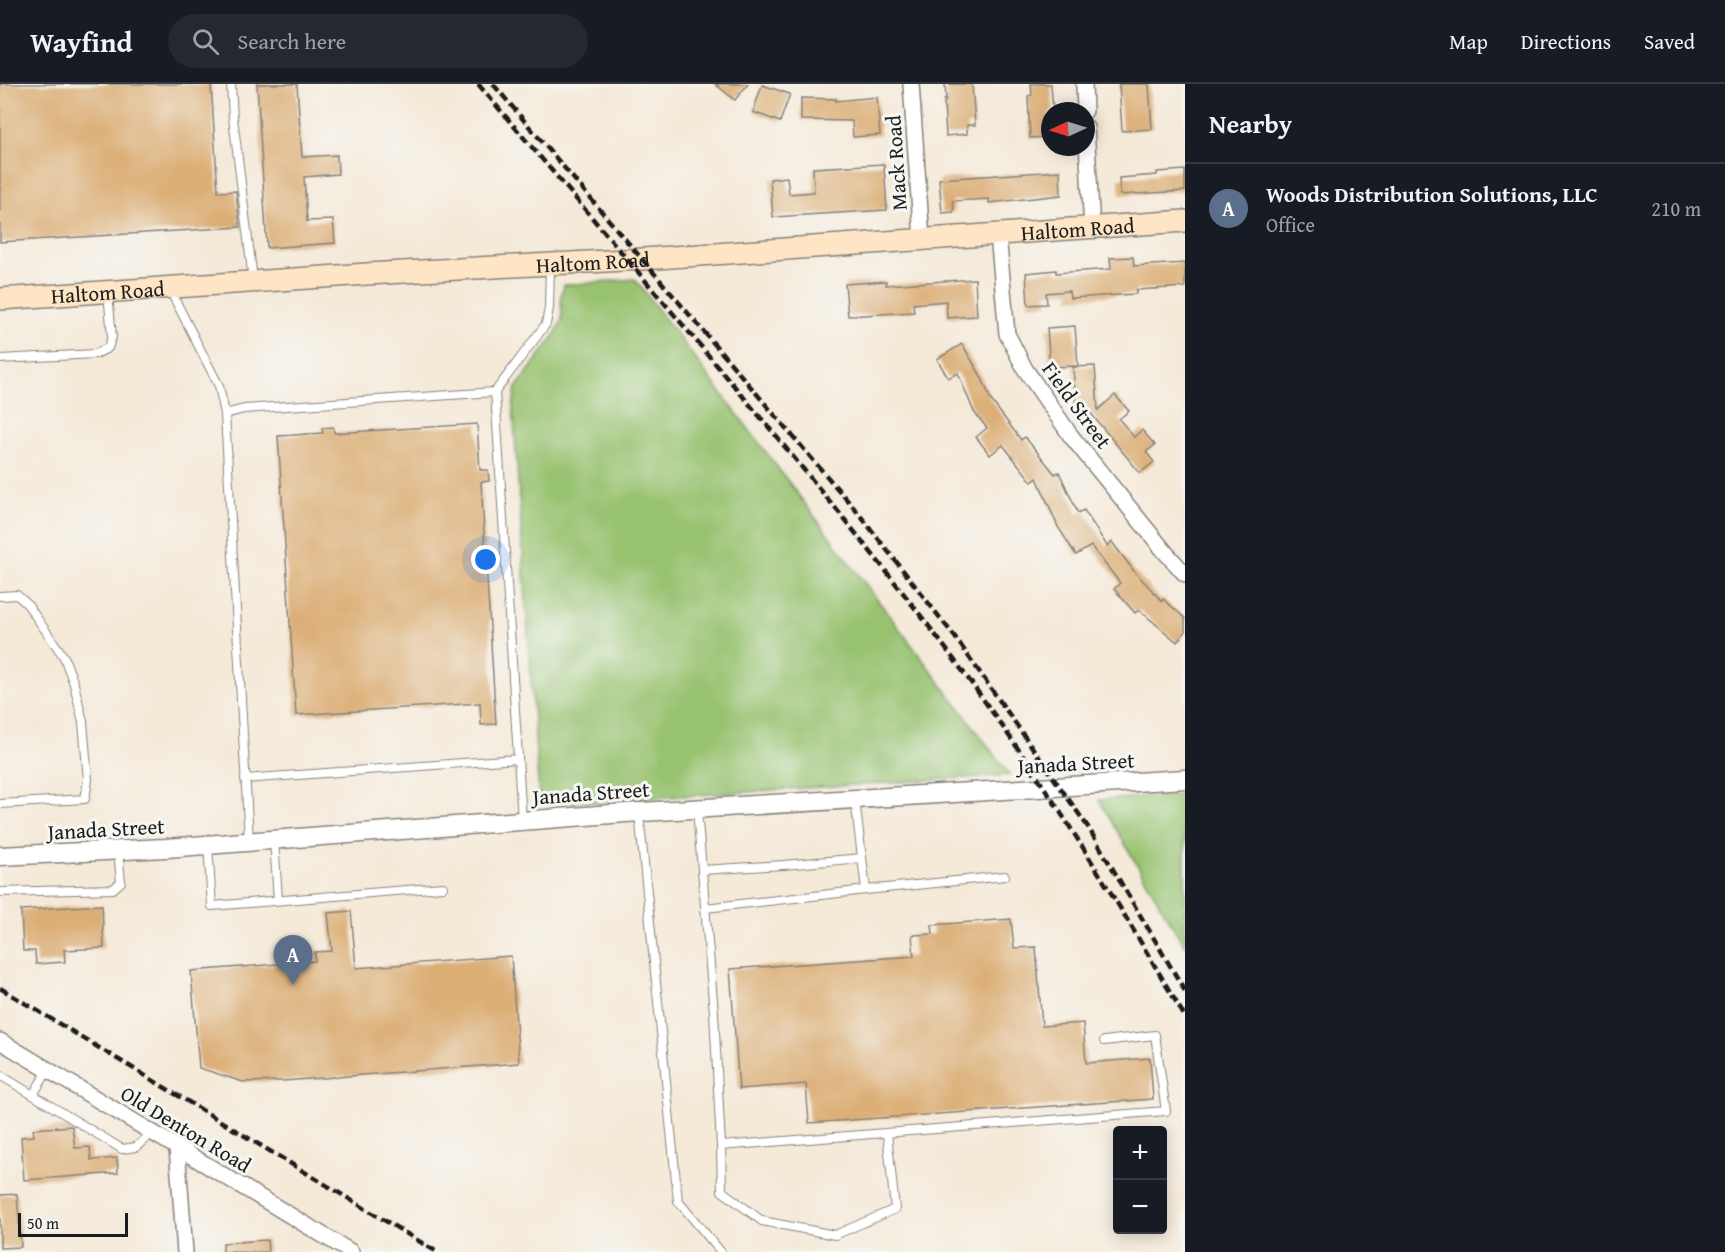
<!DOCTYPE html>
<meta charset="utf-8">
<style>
body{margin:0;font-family:"Gentium Book Plus",serif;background:#242831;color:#f1f3f6}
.controls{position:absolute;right:18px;bottom:18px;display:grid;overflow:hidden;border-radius:6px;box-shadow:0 3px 15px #0003}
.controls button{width:54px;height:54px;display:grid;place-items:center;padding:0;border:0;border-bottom:2px solid #363941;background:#171b24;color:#f1f3f6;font:30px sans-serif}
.compass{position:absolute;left:1041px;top:18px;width:54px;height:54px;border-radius:50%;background:#171b24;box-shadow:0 3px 15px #0003;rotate:266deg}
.scale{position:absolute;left:18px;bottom:15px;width:110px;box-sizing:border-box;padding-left:6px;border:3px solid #1c1c1c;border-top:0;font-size:16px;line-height:21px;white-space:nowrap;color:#1c1c1c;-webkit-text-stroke:4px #f6f6f2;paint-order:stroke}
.you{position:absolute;left:486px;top:476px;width:21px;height:21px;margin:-15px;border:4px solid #fff;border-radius:50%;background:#1a73e8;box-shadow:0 0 0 9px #1a73e833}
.badge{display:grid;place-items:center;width:39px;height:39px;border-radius:50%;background:#1a73e8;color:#fff;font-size:20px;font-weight:700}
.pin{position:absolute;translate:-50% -50px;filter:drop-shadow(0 2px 3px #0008)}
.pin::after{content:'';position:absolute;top:32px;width:21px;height:18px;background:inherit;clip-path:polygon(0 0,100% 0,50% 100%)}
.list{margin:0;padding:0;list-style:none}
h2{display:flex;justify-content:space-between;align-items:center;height:78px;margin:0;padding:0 24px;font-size:26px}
h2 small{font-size:20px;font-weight:400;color:#9ea1a6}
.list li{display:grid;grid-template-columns:39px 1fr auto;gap:18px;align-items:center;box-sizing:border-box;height:90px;padding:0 24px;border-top:2px solid #363941}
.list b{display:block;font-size:22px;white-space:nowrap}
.list p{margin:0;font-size:20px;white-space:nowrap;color:#9ea1a6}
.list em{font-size:20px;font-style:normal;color:#9ea1a6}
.icon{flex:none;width:33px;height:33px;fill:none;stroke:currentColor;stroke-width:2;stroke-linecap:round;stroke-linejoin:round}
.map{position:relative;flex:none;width:1185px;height:1168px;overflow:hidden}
header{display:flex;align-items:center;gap:36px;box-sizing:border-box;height:84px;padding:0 30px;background:#171b24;border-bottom:2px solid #363941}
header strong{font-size:28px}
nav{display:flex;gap:33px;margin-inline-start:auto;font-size:21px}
.search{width:420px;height:54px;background:#242831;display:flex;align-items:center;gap:15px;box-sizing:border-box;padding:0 21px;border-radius:33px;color:#9ea1a6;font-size:22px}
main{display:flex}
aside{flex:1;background:#171b24}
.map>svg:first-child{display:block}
.green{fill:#97c270;stroke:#5a6f46;stroke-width:1.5}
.building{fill:#dcaf77}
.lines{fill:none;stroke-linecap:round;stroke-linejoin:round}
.service-casing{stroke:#88827a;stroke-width:10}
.minor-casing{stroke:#88827a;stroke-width:18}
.tertiary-casing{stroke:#88827a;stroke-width:21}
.secondary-casing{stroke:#88827a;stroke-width:24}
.service{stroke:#fff;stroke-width:8}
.minor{stroke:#fff;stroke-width:15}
.tertiary{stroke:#fff;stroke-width:18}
.secondary{stroke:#fee5c5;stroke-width:21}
.rail{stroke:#1c1c1c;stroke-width:4.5;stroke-dasharray:9 4.5;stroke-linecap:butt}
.labels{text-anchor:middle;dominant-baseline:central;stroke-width:6;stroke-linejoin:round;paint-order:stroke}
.street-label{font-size:21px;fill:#1c1c1c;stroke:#f6f6f2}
</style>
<header>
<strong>Wayfind</strong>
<div class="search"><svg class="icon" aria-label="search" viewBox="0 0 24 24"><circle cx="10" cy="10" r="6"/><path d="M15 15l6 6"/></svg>Search here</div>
<nav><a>Map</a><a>Directions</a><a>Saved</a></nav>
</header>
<main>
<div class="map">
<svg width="1185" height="1168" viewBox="0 0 1185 1168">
<rect width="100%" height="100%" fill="#f6f6f2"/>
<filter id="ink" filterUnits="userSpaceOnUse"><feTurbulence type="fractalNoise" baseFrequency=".0167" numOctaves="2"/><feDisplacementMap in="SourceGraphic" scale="12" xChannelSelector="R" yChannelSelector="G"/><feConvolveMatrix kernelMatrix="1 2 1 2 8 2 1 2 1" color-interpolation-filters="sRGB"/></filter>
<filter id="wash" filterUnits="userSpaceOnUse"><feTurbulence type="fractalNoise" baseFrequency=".008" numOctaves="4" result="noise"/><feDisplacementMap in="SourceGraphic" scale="24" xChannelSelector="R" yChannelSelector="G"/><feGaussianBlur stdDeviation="1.35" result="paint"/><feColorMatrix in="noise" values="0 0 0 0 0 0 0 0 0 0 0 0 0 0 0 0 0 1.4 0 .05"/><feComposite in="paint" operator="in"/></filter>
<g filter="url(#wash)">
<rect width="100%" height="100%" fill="#f5e9d8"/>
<g class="green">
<path d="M635,195L1010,691L543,721L539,715L513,322L516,304L554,252L562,236L561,212L564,201Z"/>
<path d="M1185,710V863L1099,716Z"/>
</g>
<g id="blocks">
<g class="building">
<path d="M0,0H211L218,108L236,107L240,143L0,158Z"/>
<path d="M257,0H297L302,73L337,71L338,90L304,93L307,137L333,136L335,159L267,164Z"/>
<path d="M715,0H748L735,16Z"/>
<path d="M945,0H972L975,41H967V50L946,52L944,16H946Z"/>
<path d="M1031,0H1051L1053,27H1050V53L1030,54L1028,12L1032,11Z"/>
<path d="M1119,0H1149L1152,45L1122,47Z"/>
<path d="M762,1L790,10L780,38L753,28Z"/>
<path d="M877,13L880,51L853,53L852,37L801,36V14L836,15V17Z"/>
<path d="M884,80L887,126L773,133L770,95L787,93L789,110L814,108L813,84Z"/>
<path d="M1185,86V107L1120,111L1119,94L1157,91V88Z"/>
<path d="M1060,87L1061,111L989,119V115L953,117L954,128L942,129L939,95Z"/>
<path d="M1133,173L1134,182L1185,179V203L1136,206V210L1070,214L1069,207L1046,209L1047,220L1028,221L1026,189L1056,186V189L1111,185L1110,174Z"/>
<path d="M975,195L977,232L947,234L946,217L913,220L914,228L848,232L845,200L886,197V201Z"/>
<path d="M1075,242L1078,282L1050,283L1047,244Z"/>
<path d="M962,260L981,292L991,316L1021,356L1025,353L1055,390L1059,388L1078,429L1084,426L1107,462L1112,458L1134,487L1162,517L1163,515L1185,534V548L1177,558L1139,526L1135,529L1114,505L1120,499L1091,462L1076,471L1058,443L1037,394L1032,398L1003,361L990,371L976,353L987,344L974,328L958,289L948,294L937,275Z"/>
<path d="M1095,282L1098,326L1115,311L1129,327L1119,335L1134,353L1142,346L1155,361L1146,368L1154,378L1140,389L1083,320L1076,321L1073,283Z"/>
<path d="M477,340L480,386H488L489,397L481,398L496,640L481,641L480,619L296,631L278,352L323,349L322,344L333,343L334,349Z"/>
<path d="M102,821L104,864L64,866L65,878L36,880L35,867H23L21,826Z"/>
<path d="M351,827L356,884L511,872L519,979L283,997L243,998L199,984L191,887L315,877V868L332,867L328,829Z"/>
<path d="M1011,835L1014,864L1036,863L1042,942L1083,939L1086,979L1150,974L1153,1015L809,1039L806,1000L739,1005L730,885L914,872L912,851L933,850L932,841Z"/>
<path d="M72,1042L75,1064L90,1063L91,1076L117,1074L118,1089L24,1096L21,1053L34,1052L33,1045Z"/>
<path d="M17,1110L21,1163L0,1164V1111Z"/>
<path d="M267,1156L268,1168H223V1159Z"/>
</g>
</g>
</g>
<g filter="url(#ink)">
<use href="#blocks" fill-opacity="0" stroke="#88827a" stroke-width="1.5"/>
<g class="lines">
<g class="service-casing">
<g id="service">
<path d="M231,0L233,34L253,196"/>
<path d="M170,206L219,302L225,330L249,757"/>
<path d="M0,275L96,270L108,264L112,253L108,209"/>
<path d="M225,330L244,325L495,308"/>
<path d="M0,512L17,511L27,520L64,573L74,600L83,638L88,696L85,715L0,720"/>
<path d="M245,695L518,675"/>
<path d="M855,716L866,806L1005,792"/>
<path d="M697,726L714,929L721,1062L1166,1027L1155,951L1104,957"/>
<path d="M639,729L678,1117L721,1168"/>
<path d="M522,737L495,308L546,240L549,224L550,183"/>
<path d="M274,756L278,816"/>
<path d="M208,761L212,822L443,803"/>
<path d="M702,786L783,781L862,774"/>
<path d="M0,808L113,805L121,798L118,767"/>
<path d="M705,824L866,806"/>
<path d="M0,991L122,1065L136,1063L152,1049"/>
<path d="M33,1011L48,986"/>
<path d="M721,1062L722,1107L762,1137L835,1151L895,1125L887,1049"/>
</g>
</g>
<g class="minor-casing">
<g id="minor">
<path d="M911,0L922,156"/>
<path d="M1084,0L1085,27"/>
<path d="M1086,43L1092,144"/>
<path d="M998,150L1007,250L1025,285L1071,352L1166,469L1185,490"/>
<path d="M0,957L351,1168"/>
<path d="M177,1064L185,1168"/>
</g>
</g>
<g class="tertiary-casing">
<path id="tertiary" d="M0,772L166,764L625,729L1185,695"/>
</g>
<g class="secondary-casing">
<g id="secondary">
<path id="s1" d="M0,215L367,190L643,175L1185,137"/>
</g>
</g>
<use href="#service" class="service"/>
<use href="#minor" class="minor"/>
<use href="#tertiary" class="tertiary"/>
<use href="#secondary" class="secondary"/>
<g class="rail">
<path d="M478,0C571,109 664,218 756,328C840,429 924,531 1000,639C1067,733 1126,833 1185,933"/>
<path d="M493,0L859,430L955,553L1088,743L1185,907"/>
<path d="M0,904L437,1168"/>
</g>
</g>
</g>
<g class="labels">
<g class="street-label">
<text transform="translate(896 79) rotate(-94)">Mack Road</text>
<text stroke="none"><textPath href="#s1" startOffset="1080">Haltom Road</textPath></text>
<text stroke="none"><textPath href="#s1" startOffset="594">Haltom Road</textPath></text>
<text stroke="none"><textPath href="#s1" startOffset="108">Haltom Road</textPath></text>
<text transform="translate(1077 321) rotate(54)">Field Street</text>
<text transform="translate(1076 679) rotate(-3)">Janada Street</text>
<text transform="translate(591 709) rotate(-4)">Janada Street</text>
<text transform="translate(106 745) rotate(-3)">Janada Street</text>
<text transform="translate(186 1045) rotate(31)">Old Denton Road</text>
</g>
</g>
</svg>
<div class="controls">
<button>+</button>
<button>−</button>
</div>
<svg class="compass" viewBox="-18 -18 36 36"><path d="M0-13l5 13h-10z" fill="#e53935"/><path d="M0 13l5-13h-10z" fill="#9ea1a6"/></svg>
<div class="scale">50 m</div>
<div class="you"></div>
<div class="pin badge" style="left:293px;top:901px;background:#5c6f8a">A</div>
</div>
<aside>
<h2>Nearby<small></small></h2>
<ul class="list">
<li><span class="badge" style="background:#5c6f8a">A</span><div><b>Woods Distribution Solutions, LLC</b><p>Office</p></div><em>210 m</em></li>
</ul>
</aside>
</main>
